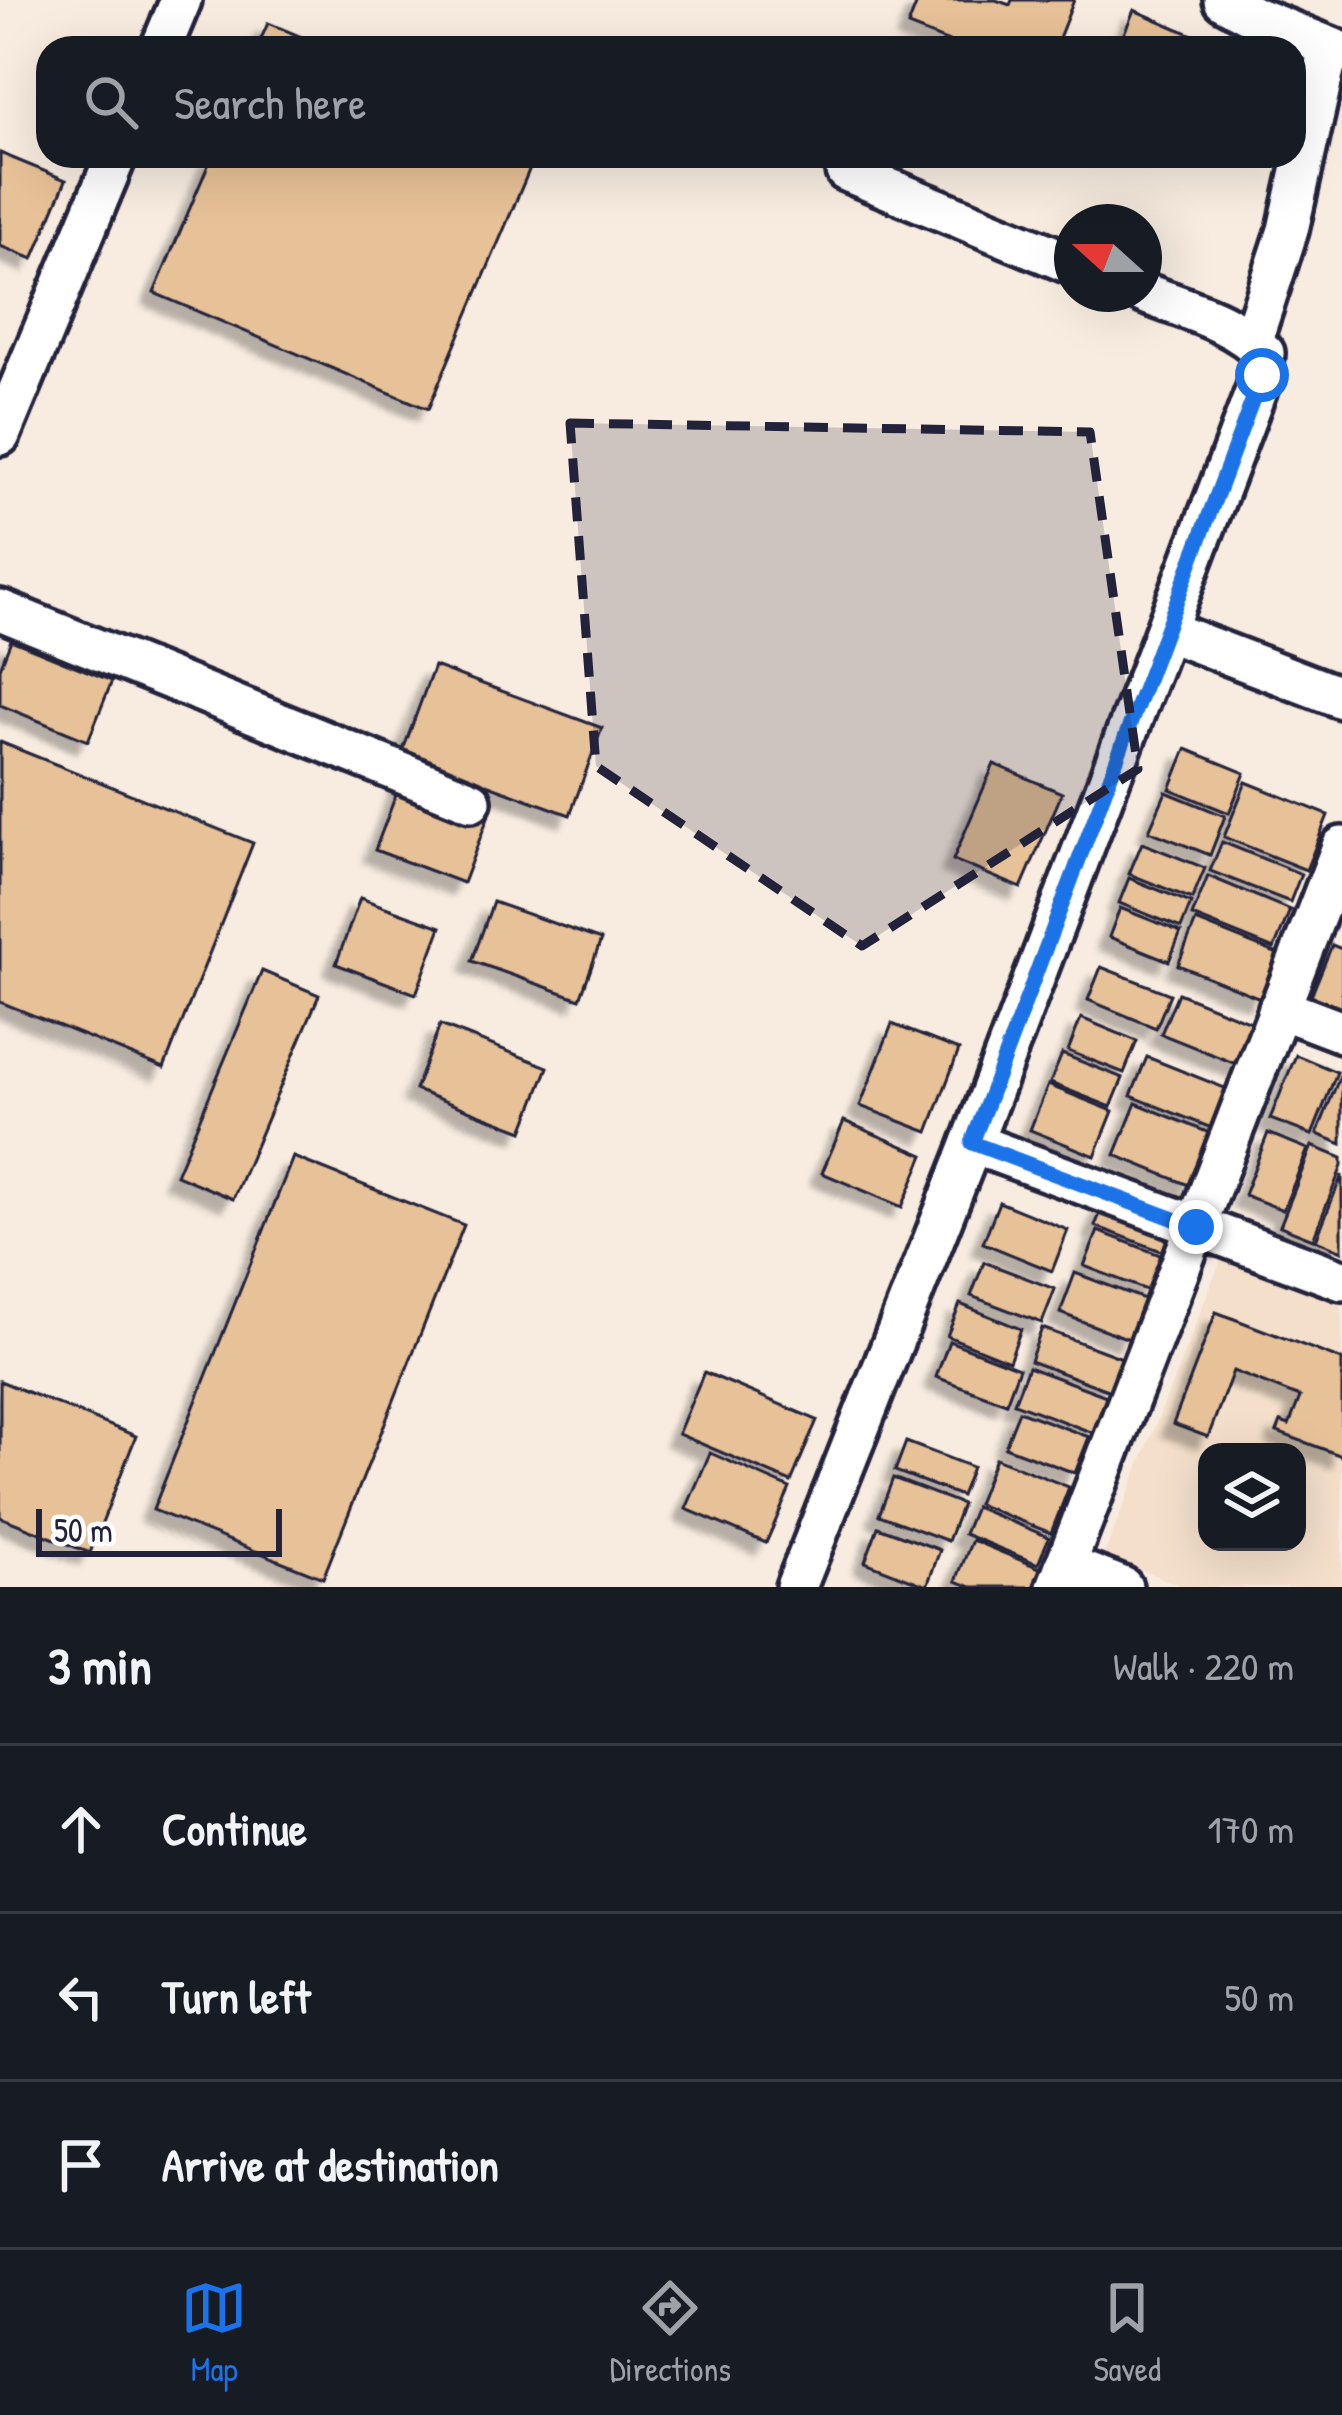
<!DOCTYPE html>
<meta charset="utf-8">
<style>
body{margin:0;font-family:"Patrick Hand",sans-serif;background:#242831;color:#f1f3f6}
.controls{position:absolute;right:36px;bottom:36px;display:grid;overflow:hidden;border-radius:24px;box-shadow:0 12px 48px #0002}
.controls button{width:108px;height:108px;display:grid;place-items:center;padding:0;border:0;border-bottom:3px solid #363941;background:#171b24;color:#f1f3f6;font:60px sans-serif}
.compass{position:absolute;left:1054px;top:204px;width:108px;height:108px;border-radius:50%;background:#171b24;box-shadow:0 12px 48px #0002;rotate:291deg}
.scale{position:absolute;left:36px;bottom:30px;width:246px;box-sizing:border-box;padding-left:12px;border:6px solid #22223b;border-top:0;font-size:33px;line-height:42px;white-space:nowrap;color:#22223b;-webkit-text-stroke:9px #fff;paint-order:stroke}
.stop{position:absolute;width:36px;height:36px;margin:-27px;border:9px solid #1a73e8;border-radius:50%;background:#fff}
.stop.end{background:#1a73e8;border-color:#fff;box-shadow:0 3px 12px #0008}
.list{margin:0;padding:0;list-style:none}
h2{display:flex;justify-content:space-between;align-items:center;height:156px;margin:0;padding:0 48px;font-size:51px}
h2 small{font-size:39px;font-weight:400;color:#9ea1a6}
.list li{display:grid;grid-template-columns:78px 1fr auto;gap:36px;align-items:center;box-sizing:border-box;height:168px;padding:0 48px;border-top:3px solid #363941}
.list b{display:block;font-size:45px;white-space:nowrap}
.list em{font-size:39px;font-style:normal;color:#9ea1a6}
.icon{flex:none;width:66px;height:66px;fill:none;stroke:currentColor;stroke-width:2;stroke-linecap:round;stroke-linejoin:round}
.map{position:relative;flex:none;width:1342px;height:1587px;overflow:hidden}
.search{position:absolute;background:#171b24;box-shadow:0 12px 48px #0002;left:36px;right:36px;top:36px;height:132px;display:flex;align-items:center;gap:30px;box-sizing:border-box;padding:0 42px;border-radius:36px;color:#9ea1a6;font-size:45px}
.sheet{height:660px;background:#171b24}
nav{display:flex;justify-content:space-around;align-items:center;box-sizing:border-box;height:168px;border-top:3px solid #363941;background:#171b24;font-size:33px;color:#9ea1a6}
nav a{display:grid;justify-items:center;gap:6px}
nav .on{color:#1a73e8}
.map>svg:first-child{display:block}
.built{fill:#f3dfca;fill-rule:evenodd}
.building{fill:#e7c197;stroke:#22223b;stroke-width:3;filter:url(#shadow)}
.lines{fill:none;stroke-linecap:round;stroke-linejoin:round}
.minor-casing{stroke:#22223b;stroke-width:48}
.minor{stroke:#fff;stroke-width:39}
.route{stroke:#1a73e8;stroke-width:15}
.marked{fill:#22223b;fill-opacity:0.2;stroke:#22223b;stroke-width:9;stroke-dasharray:24 15;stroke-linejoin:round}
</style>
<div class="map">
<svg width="1342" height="1587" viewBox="0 0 1342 1587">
<defs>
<filter id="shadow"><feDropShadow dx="-11" dy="11" stdDeviation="3" flood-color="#0004"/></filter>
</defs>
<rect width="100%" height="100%" fill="#f8ece0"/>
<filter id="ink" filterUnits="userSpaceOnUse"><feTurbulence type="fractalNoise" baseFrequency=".00833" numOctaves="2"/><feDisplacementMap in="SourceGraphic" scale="24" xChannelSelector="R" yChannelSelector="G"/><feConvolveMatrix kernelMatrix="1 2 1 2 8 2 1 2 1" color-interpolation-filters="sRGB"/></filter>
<g filter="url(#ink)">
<path class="built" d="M1222,1257L1342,1305V1587H1185L1104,1555ZM1207,1452H1297V1542H1207Z"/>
<g class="building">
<path d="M918,0H996L1010,5L1012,0H1074L1055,48H964L908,26Z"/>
<path d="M1134,10L1223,48H1118Z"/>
<path d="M268,23L328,48H257Z"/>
<path d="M0,153L66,180L33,259L0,246Z"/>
<path d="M212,156H535L428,409L154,293Z"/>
<path d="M11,640L112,681L88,741L0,705V668Z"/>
<path d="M434,666L602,728L570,815L402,753Z"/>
<path d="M0,742L253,843L164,1068L0,1002Z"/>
<path d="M1186,749L1245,773L1229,813L1170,789Z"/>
<path d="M994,764L1062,793L1021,888L953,860Z"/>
<path d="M402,779L490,812L463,883L375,850Z"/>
<path d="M1246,782L1328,815L1306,870L1224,837Z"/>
<path d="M1166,792L1225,816L1210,855L1149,831Z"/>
<path d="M1222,842L1301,874L1290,902L1210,871Z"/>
<path d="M1142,843L1205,868L1192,899L1129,874Z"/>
<path d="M1208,876L1290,910L1274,949L1192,916Z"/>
<path d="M1129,878L1191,903L1181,928L1119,903Z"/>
<path d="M360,898L441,927L416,994L336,964Z"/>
<path d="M493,902L601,940L580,999L472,961Z"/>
<path d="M1120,908L1181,932L1169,961L1109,937Z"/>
<path d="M1196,921L1278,954L1260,998L1178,965Z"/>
<path d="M1332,945L1342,949V1009L1338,1018L1307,1006Z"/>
<path d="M1101,967L1170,994L1156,1028L1088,1000Z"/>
<path d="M262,971L319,995L233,1199L176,1175Z"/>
<path d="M1178,993L1258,1025L1241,1066L1161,1034Z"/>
<path d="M1081,1018L1137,1041L1124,1073L1068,1051Z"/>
<path d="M892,1024L959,1050L928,1132L860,1106Z"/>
<path d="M440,1025L548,1067L523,1131L415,1090Z"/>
<path d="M1062,1054L1123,1078L1111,1107L1050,1083Z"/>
<path d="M1296,1055L1337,1072L1312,1135L1270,1119Z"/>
<path d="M1147,1057L1235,1092L1219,1131L1131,1096Z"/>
<path d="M1341,1073H1342V1144L1317,1134Z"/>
<path d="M1048,1085L1113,1111L1095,1156L1030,1130Z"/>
<path d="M1136,1103L1212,1134L1191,1186L1115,1155Z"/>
<path d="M844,1121L924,1155L902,1207L822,1173Z"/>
<path d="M1268,1133L1308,1149L1283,1210L1244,1195Z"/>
<path d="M1312,1146L1342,1158V1166L1313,1239L1280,1226Z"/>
<path d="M293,1157L464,1225L323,1578L153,1510Z"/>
<path d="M1342,1175V1251L1316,1240Z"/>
<path d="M1107,1197L1176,1223L1164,1252L1095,1226Z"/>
<path d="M999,1202L1068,1230L1052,1271L983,1243Z"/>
<path d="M1098,1231L1163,1256L1149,1291L1084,1266Z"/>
<path d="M984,1262L1055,1289L1042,1323L971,1296Z"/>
<path d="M1075,1273L1144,1299L1129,1339L1060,1313Z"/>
<path d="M960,1304L1021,1329L1009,1361L947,1336Z"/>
<path d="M1216,1312L1342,1360V1456L1277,1432L1281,1422L1289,1425L1300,1397L1233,1371L1208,1437L1173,1424Z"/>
<path d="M1042,1328L1122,1358L1110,1391L1030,1361Z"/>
<path d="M949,1341L1019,1368L1006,1403L936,1377Z"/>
<path d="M1028,1367L1109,1397L1096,1434L1014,1403Z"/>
<path d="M704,1372L817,1420L791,1482L678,1434Z"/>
<path d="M0,1381L136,1436L90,1553L0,1517Z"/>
<path d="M1019,1411L1089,1437L1075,1473L1005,1447Z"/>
<path d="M906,1442L972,1467L961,1496L895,1471Z"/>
<path d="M710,1453L790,1488L766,1543L686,1509Z"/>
<path d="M995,1458L1069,1487L1051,1533L977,1504Z"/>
<path d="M893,1478L962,1504L948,1541L879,1515Z"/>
<path d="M975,1507L1049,1537L1038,1564L964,1534Z"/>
<path d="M878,1527L940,1550L927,1586L865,1562Z"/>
<path d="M972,1540L1042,1569L1035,1587H971L956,1581Z"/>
</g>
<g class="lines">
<g class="minor-casing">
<g id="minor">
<path d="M1224,0L1255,17L1342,52"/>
<path d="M161,48L181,0"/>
<path d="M846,171L1072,264"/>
<path d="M1252,340L1288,230L1329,47"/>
<path d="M0,435L116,156"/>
<path d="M0,610L471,801"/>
<path d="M1167,631L1342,698"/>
<path d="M1279,1008L1342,1032"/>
<path d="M972,1143L1342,1280"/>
<path d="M1065,1565L1122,1587"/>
<path d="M796,1587L972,1143L1262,375L1264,353C1234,321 1184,309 1144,293"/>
<path d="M1057,1587L1342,847"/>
</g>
</g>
<use href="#minor" class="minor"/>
</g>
</g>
<g class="lines" filter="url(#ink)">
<path class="route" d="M1196,1227L972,1143L1262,375"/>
</g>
<path class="marked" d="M570,423L1090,432L1138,769L862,946L596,766Z"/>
</svg>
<div class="controls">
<button><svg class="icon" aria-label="layers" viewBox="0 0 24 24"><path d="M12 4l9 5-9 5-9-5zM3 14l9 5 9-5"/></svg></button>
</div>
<svg class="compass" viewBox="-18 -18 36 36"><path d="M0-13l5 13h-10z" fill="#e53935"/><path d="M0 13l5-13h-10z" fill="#9ea1a6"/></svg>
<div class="scale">50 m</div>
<div class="stop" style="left:1262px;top:375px"></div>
<div class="stop end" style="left:1196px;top:1227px"></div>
<div class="search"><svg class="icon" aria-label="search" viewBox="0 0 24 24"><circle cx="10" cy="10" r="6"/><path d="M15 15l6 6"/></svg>Search here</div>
</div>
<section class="sheet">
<h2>3 min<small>Walk · 220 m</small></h2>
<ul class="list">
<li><svg class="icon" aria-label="ahead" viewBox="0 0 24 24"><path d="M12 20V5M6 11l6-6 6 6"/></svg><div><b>Continue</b></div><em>170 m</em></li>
<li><svg class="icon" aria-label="left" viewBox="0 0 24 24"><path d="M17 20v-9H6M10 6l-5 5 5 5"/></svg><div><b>Turn left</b></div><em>50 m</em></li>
<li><svg class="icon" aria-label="arrive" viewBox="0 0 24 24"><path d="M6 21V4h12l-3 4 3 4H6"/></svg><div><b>Arrive at destination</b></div></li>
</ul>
</section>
<nav>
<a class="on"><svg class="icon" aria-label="map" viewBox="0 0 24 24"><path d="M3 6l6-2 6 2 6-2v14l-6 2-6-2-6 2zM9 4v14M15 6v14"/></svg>Map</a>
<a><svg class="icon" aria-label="directions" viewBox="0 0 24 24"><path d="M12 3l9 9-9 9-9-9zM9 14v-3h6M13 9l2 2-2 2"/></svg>Directions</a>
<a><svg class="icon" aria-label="saved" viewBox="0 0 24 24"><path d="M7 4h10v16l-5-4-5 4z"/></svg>Saved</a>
</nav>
